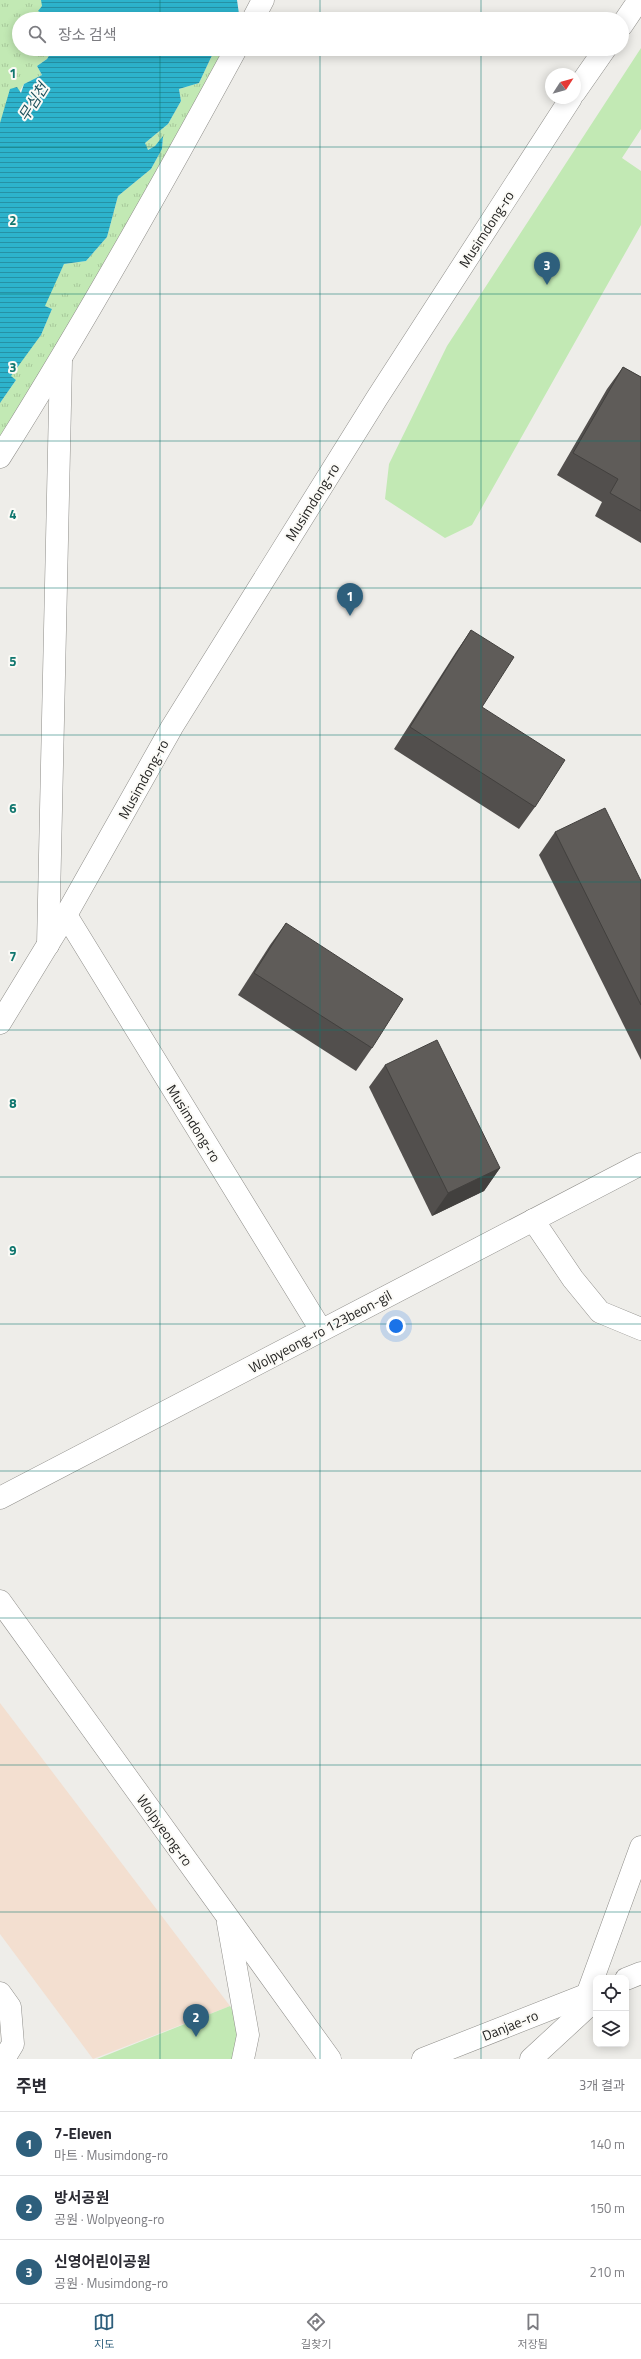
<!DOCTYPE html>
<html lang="ko">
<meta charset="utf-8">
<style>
body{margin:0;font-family:"Titillium Web","Noto Sans KR",sans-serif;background:#f2f2f3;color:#2b2b33}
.controls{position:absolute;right:12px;bottom:12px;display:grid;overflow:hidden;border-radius:8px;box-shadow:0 2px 10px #0003}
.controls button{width:36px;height:36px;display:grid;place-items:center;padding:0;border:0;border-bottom:1px solid #e1e1e2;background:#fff;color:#2b2b33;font:20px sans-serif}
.compass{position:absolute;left:545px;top:68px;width:36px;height:36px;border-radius:50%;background:#fff;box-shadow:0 2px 10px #0003;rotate:54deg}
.you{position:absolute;left:396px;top:1326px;width:14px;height:14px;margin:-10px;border:3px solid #fff;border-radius:50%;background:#1a73e8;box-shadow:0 0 0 6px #1a73e833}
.badge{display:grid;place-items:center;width:26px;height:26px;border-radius:50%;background:#2e5f7c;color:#fff;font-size:13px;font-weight:700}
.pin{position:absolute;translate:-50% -33px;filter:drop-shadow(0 1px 2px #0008)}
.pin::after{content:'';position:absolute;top:21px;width:14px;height:12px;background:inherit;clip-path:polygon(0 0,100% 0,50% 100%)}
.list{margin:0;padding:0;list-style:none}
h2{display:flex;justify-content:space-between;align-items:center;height:52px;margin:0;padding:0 16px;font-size:17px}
h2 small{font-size:13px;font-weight:400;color:#7c7c81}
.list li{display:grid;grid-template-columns:26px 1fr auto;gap:12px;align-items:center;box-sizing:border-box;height:64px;padding:0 16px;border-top:1px solid #e1e1e2}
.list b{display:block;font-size:15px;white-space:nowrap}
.list p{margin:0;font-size:13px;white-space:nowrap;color:#7c7c81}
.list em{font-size:13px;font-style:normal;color:#7c7c81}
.icon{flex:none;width:22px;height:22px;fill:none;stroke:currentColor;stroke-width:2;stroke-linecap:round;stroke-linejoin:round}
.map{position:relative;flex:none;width:641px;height:2059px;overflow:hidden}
.search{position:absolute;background:#fff;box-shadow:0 2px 10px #0003;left:12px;right:12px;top:12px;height:44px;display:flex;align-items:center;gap:10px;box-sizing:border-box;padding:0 14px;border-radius:22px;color:#7c7c81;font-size:15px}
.sheet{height:244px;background:#fff}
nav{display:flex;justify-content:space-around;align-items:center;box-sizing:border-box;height:56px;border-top:1px solid #e1e1e2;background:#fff;font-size:11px;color:#7c7c81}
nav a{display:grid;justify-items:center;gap:2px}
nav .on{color:#2e5f7c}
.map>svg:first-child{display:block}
.commercial{fill:#f3dfd0}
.grass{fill:url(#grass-tufts)}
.green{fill:#c2e9b4}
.water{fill:url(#water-rules)}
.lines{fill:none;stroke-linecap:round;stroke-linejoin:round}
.minor-casing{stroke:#8f8e8a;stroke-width:23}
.tertiary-casing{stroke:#8f8e8a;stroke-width:23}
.minor{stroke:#fff;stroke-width:22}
.tertiary{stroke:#fff;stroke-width:22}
.wall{fill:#524f4d}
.shaded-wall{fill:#42403e}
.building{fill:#5f5c59;stroke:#42403e}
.grid{fill:none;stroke:#0f766e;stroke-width:1;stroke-opacity:0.55}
.labels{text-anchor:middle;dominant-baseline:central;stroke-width:4;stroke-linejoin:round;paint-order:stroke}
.street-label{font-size:14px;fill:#242423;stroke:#fbfaf6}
.water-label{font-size:15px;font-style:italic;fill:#1c515c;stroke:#fbfaf6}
.grid-label{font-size:13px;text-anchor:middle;font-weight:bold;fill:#0f766e;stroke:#fbfaf6;stroke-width:4;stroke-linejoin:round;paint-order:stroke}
</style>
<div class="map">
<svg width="641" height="2059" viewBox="0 0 641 2059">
<defs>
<pattern id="grass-tufts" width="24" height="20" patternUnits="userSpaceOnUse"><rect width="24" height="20" fill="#c2e9b4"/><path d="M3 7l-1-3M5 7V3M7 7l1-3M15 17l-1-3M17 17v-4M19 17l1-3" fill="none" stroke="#a7c89a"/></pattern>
<pattern id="water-rules" width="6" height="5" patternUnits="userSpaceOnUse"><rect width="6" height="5" fill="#2db3cc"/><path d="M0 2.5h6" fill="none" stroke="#2691a5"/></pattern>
</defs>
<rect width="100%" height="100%" fill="#eeede9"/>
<path class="commercial" d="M0,1703L230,2006L93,2059L0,1934Z"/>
<g class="grass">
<path d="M0,0H67L41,12L54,19H19V49H53L47,59L37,66L42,75L24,84L0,123Z"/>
<path d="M215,49H236L0,455V403L16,380L10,376L41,335L52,309L44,306L64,264L86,261L107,237L118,196L151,169L162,149L163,137L155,146L147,150L145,143L168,124L181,101L179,89L199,83Z"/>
</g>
<g class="green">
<path d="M641,48V129L622,158L641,171V225L472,525L445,538L385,499L389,464L447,346Z"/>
<path d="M230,2006L240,2024L238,2059H97Z"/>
</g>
<g class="water">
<path d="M41,0H237L239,14L236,19H54L38,11L42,6Z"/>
<path d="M53,49H215L199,83L179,89L181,101L168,124L145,143L148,150L155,146L163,136L162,149L151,169L118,196L107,237L86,261L64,264L45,306L52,309L41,335L11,376L16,380L0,403V123L10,89L17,87L21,93L24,84L42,75L37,66L47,59Z"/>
</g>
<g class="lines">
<g class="minor-casing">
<g id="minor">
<path d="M253,19L263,0"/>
<path d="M0,457C84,324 161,187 236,49"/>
<path d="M66,915L321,1330"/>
<path d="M48,945L61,360"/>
<path d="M533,1220L573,1279L600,1312L641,1329"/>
<path d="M0,1498L641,1164"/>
<path d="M0,1993L10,2007L13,2044L4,2059"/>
<path d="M587,1995L641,1847"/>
</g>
</g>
<g class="tertiary-casing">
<g id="tertiary">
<path d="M622,25L639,0"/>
<path d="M575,92L605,49"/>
<path d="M0,1023L66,915L172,727L377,398L571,98"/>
<path d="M0,1601L330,2059"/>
<path d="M228,1923L248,2035L243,2059"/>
<path d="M626,1979L641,1973"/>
<path d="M423,2059L596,1991"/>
<path d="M531,2059L596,1999"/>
</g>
</g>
<use href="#minor" class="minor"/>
<use href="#tertiary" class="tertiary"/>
</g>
<g class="wall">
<path d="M623,367L641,377V543L595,516L602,502L557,475L607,389Z"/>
<path d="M471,630L482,707L535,807L519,829L394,749L456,652Z"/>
<path d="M555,832L641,881V1060L539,855Z"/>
<path d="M286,923L372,1048L356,1071L238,995L270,945Z"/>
<path d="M385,1065L500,1168L484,1191L432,1216L369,1087Z"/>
</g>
<path class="shaded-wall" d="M500,1168L484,1191L432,1216L448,1193Z"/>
<g class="building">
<path d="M623,367L641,377V511L610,493L618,479L573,453Z"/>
<path d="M471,630L514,657L482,707L565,760L535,807L410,727Z"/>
<path d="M605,808L641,881V1005L555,832Z"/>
<path d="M286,923L403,999L372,1048L254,973Z"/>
<path d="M437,1040L500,1168L448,1193L385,1065Z"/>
</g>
<path class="grid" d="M160,0V19M320,0V19M481,0V19M160,49V2059M320,49V2059M481,49V2059M0,147H641M0,294H641M0,441H641M0,588H641M0,735H641M0,882H641M0,1030H641M0,1177H641M0,1324H641M0,1471H641M0,1618H641M0,1765H641M0,1912H641"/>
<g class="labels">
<g class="street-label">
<text transform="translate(486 229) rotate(-57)">Musimdong-ro</text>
<text transform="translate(312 502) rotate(-58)">Musimdong-ro</text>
<text transform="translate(143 779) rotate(-61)">Musimdong-ro</text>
<text transform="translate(194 1123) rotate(58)">Musimdong-ro</text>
<text transform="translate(320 1331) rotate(-28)">Wolpyeong-ro 123beon-gil</text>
<text transform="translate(165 1830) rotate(54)">Wolpyeong-ro</text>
<text transform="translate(510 2025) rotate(-22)">Danjae-ro</text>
</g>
<g class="water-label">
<text transform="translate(33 102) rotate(-58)">무심천</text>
</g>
</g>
<g class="grid-label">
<text x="13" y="78">1</text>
<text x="13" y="225">2</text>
<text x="13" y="372">3</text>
<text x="13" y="519">4</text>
<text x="13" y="666">5</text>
<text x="13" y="813">6</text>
<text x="13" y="961">7</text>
<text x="13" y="1108">8</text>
<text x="13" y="1255">9</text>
</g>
</svg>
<div class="controls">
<button><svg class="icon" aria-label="locate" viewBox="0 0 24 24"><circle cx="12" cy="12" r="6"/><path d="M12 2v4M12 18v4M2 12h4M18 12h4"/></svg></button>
<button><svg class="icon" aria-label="layers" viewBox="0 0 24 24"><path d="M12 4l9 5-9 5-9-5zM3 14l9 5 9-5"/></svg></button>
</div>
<svg class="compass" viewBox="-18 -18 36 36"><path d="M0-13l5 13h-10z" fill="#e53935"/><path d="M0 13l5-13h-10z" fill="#7c7c81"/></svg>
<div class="you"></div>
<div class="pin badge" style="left:350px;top:616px">1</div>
<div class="pin badge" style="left:196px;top:2037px">2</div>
<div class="pin badge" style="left:547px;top:285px">3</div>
<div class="search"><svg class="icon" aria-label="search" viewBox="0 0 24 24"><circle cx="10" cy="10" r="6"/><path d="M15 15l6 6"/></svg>장소 검색</div>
</div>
<section class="sheet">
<h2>주변<small>3개 결과</small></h2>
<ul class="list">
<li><span class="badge">1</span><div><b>7-Eleven</b><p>마트 · Musimdong-ro</p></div><em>140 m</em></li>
<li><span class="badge">2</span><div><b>방서공원</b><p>공원 · Wolpyeong-ro</p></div><em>150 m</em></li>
<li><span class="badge">3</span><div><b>신영어린이공원</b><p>공원 · Musimdong-ro</p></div><em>210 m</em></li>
</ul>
</section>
<nav>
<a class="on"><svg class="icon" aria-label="map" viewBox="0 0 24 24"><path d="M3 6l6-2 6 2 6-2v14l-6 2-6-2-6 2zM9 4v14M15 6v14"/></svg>지도</a>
<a><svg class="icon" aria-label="directions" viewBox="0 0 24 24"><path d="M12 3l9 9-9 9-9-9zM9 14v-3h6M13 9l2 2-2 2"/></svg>길찾기</a>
<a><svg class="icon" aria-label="saved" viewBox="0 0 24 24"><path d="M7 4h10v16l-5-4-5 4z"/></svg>저장됨</a>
</nav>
